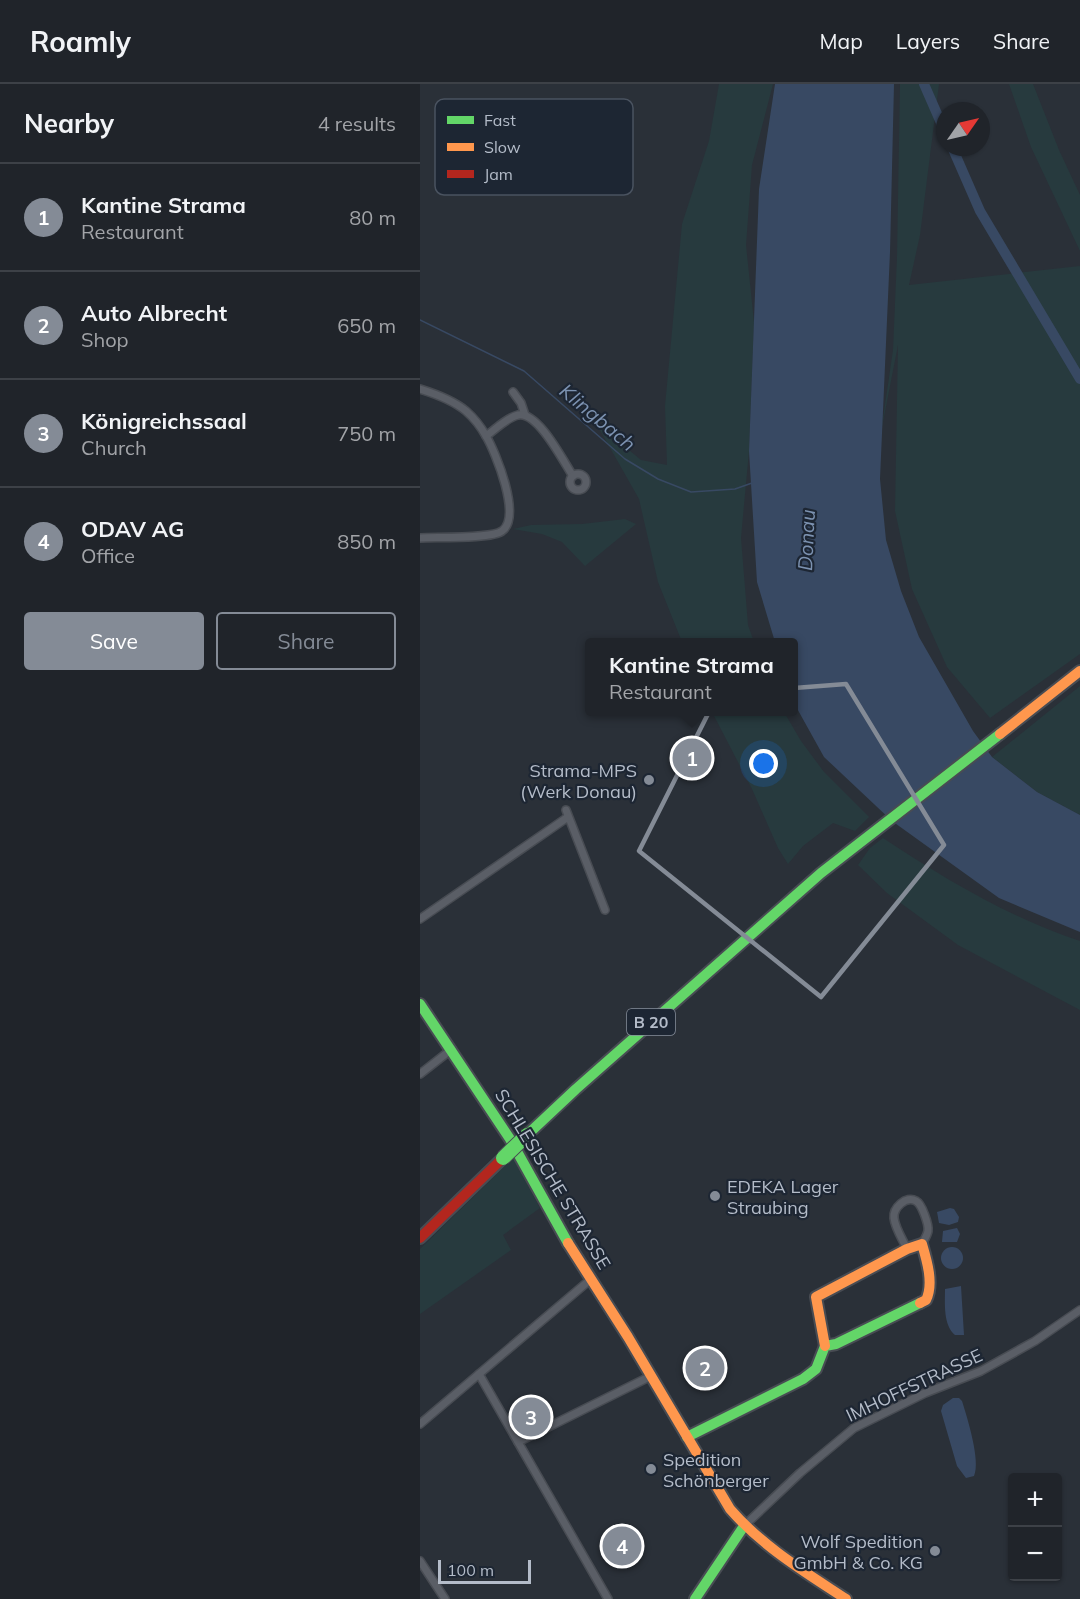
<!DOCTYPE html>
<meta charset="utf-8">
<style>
body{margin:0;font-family:Mulish,sans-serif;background:#2d3036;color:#f1f3f6}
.controls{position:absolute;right:18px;bottom:18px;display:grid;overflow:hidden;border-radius:6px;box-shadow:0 2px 4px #0004}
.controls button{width:54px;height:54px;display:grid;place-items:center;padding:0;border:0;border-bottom:2px solid #3d4147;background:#20242a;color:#f1f3f6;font:30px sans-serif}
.compass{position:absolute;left:516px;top:18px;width:54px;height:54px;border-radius:50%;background:#20242a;box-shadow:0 2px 4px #0004;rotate:56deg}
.scale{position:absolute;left:18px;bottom:15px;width:93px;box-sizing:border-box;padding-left:6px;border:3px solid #b4bcc9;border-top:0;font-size:16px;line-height:21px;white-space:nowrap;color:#b4bcc9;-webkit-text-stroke:4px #1d2633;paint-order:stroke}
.you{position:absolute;left:344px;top:680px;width:21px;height:21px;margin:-15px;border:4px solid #fff;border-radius:50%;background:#1a73e8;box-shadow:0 0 0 9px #1a73e833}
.badge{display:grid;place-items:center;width:39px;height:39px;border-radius:50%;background:#848b96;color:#fff;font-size:20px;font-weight:700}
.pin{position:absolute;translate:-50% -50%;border:3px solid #fff;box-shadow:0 2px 6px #0006}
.popup{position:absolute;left:165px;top:554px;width:213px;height:78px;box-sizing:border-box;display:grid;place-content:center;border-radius:6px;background:#20242a;filter:drop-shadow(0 2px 4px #0005);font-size:20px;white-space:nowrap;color:#a2a4a8}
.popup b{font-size:22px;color:#f1f3f6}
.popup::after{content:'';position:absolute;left:50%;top:100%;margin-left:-12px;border:12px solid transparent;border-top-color:#20242a}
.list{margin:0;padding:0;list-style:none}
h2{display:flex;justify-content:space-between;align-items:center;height:78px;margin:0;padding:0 24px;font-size:26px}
h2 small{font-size:20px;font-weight:400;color:#a2a4a8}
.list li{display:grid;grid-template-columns:39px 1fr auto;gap:18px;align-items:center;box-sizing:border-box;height:108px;padding:0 24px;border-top:2px solid #3d4147}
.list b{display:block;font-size:22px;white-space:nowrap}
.list p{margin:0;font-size:20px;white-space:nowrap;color:#a2a4a8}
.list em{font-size:20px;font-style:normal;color:#a2a4a8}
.actions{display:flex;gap:12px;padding:18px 24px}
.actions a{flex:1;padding:14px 0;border:2px solid #848b96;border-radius:6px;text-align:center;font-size:21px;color:#848b96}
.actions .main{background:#848b96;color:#fff}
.map{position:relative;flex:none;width:660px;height:1515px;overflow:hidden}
header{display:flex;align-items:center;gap:36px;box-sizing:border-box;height:84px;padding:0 30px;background:#20242a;border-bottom:2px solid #3d4147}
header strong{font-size:28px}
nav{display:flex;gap:33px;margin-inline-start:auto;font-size:21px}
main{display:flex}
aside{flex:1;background:#20242a}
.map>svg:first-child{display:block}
.green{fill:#273a3e}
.water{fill:#384963}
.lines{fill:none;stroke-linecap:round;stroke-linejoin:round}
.stream{stroke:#384963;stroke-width:1.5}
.river{stroke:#384963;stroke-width:10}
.street-casing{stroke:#484c53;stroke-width:10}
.fast-casing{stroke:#484c53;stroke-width:14}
.slow-casing{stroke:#484c53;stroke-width:14}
.jam-casing{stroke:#484c53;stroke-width:14}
.street{stroke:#5a5e66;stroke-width:7}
.fast{stroke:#63d668;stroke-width:10}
.slow{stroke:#ff974d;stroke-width:10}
.jam{stroke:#b3261e;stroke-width:10}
.fast-bridge-casing{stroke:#474c53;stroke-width:16;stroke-linecap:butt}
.fast-bridge{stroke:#63d668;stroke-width:14}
.marked{fill:none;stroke:#848b96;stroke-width:4.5;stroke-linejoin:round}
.poi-dot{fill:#848b96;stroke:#1d2633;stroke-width:2}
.labels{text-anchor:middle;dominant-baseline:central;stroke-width:4.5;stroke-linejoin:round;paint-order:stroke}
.shield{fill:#1d2633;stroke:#878f9c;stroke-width:1.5}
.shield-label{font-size:16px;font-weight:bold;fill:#b4bcc9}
.poi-label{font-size:18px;fill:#b4bcc9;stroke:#1d2633;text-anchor:end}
.street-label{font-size:18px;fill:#b4bcc9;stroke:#1d2633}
.water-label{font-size:20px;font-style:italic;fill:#7c92b1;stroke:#1d2633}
.key{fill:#1d2633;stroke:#4a5360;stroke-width:1.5}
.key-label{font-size:16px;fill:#b4bcc9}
</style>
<header>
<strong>Roamly</strong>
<nav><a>Map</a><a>Layers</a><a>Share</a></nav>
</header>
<main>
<aside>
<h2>Nearby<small>4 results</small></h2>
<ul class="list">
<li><span class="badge">1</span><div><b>Kantine Strama</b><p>Restaurant</p></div><em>80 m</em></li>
<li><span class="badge">2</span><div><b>Auto Albrecht</b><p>Shop</p></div><em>650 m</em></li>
<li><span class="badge">3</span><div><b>Königreichssaal</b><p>Church</p></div><em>750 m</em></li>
<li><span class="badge">4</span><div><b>ODAV AG</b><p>Office</p></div><em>850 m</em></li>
</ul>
<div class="actions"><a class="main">Save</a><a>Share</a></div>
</aside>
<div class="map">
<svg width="660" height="1515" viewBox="0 0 660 1515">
<rect width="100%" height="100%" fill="#2a3038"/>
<g class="green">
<path d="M299,0H353L332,81L326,161L334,238L329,367L321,454L328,541L334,558H262L238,498L219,415L176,339L221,376L247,381L245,322L262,140L289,57Z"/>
<path d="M480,0H519L500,151L489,201L660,182V570L570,634L527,583L492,505L475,427L478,261L461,348L473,266L477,173Z"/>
<path d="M589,0H613L639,66L660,111V167L611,63Z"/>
<path d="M205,435L216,440L165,482L142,458L122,450L93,445L111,441L162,440Z"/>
<path d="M660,602V731L617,708L572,673Z"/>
<path d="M292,628H364L381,657L404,688L449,733L435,747L413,739L383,762L368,780L358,764L332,705Z"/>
<path d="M463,754C525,795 588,833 660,857V926L538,861L467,809L438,781L450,764Z"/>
<path d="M93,1074L120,1124L83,1151L91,1166L0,1230V1165Z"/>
</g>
<g class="water">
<path d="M355,0H474L470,168L460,395L466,456L481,507L499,553L553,647L572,673L617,708L660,731V848L579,814L472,737L404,673L374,619V558H355L337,498L329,367L339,105Z"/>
<path d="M530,1124L534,1125L539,1133L538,1138L529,1141L519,1139L517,1128Z"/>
<path d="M537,1144L540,1150L537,1158H522L523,1147Z"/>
<circle cx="532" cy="1174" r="11"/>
<path d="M541,1202L544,1251H535C523,1241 525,1219 525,1205Z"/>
<path d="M533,1314H539L542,1317C547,1333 561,1377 554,1392L546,1394L537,1382L521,1327L523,1321Z"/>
</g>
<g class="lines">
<path class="stream" d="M0,236L104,287L205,375L238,395L271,408L315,405L332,399"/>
<g class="river">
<path d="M504,0L525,48"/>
<path d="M532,63L560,127L660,295"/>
</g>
<g class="street-casing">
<g id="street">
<path d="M0,305C16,310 33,316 46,327C54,334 61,343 66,352C76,369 102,433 82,447C72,455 16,453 0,454"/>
<path d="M93,308L101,319L105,331"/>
<path d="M66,352C76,345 86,334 98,331C118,327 143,377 153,392"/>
<circle cx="158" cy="398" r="8"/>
<path d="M146,726L185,826"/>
<path d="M0,835L148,733"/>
<path d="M0,990L32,965"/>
<path d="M487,1165C483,1156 475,1144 474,1134C473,1124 486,1111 496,1117C502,1120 509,1141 508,1147C507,1152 504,1156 502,1160"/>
<path d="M59,1290L188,1515"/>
<path d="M0,1340L171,1195"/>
<path d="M98,1358L231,1292"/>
<path d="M324,1442L380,1389L434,1344L505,1309L561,1287L615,1257L660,1226"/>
<path d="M0,1477L25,1515"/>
</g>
</g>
<g class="fast-casing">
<g id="fast">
<path d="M0,920L90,1055L148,1159"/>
<path d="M107,1051L156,1005L401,789L580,650"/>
<path d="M267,1353L383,1295L396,1285L405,1262L416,1260L500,1219"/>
<path d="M275,1515L324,1442"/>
</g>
</g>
<g class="slow-casing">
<g id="slow">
<path d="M580,650L660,587"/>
<path d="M148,1159L208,1253L310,1425C343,1463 385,1488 426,1515"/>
<path d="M405,1262L396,1213L487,1165L502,1160C507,1177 514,1200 506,1216L500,1219"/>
</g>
</g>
<g class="jam-casing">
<path id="jam" d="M0,1154L83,1074"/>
</g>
<use href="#street" class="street"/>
<use href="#fast" class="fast"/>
<use href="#slow" class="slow"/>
<use href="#jam" class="jam"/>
<g class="fast-bridge-casing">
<path id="fast-bridge" d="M83,1074L107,1051"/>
</g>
<use href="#fast-bridge" class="fast-bridge"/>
</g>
<path class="marked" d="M426,600L524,761L401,913L219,767L298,610Z"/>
<g class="poi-dot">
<circle cx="229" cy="696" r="6"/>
<circle cx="295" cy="1112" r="6"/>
<circle cx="231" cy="1385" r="6"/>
<circle cx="515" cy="1467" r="6"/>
</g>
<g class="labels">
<rect class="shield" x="207" y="925" width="48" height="26" rx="4.5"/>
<g class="shield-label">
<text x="231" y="938">B 20</text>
</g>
<g class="poi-label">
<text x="217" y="686">Strama-MPS<tspan x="217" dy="21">(Werk Donau)</tspan></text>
<text x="307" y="1102" text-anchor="start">EDEKA Lager<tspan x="307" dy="21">Straubing</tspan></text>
<text x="243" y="1375" text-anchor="start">Spedition<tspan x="243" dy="21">Schönberger</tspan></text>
<text x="503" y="1457">Wolf Spedition<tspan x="503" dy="21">GmbH &amp; Co. KG</tspan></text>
</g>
<g class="street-label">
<text transform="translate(133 1095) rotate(59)">SCHLESISCHE STRASSE</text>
<text transform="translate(494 1301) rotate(-25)">IMHOFFSTRASSE</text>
</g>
<g class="water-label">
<text transform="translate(178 333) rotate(40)">Klingbach</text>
<text transform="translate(386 456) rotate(-87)">Donau</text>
</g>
</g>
<rect x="15" y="15" width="198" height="96" rx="9" class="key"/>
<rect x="27" y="32" width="27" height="8" fill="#63d668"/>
<rect x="27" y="59" width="27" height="8" fill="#ff974d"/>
<rect x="27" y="86" width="27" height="8" fill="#b3261e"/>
<g class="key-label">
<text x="64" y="42">Fast</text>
<text x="64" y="69">Slow</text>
<text x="64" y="96">Jam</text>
</g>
</svg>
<div class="controls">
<button>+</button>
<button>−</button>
</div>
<svg class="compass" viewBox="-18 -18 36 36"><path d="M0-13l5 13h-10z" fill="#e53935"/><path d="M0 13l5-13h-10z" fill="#a2a4a8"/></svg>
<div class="scale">100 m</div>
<div class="you"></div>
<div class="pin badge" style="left:272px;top:674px">1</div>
<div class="popup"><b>Kantine Strama</b>Restaurant</div>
<div class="pin badge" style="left:285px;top:1284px">2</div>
<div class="pin badge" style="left:111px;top:1333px">3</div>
<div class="pin badge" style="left:202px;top:1462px">4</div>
</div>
</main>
